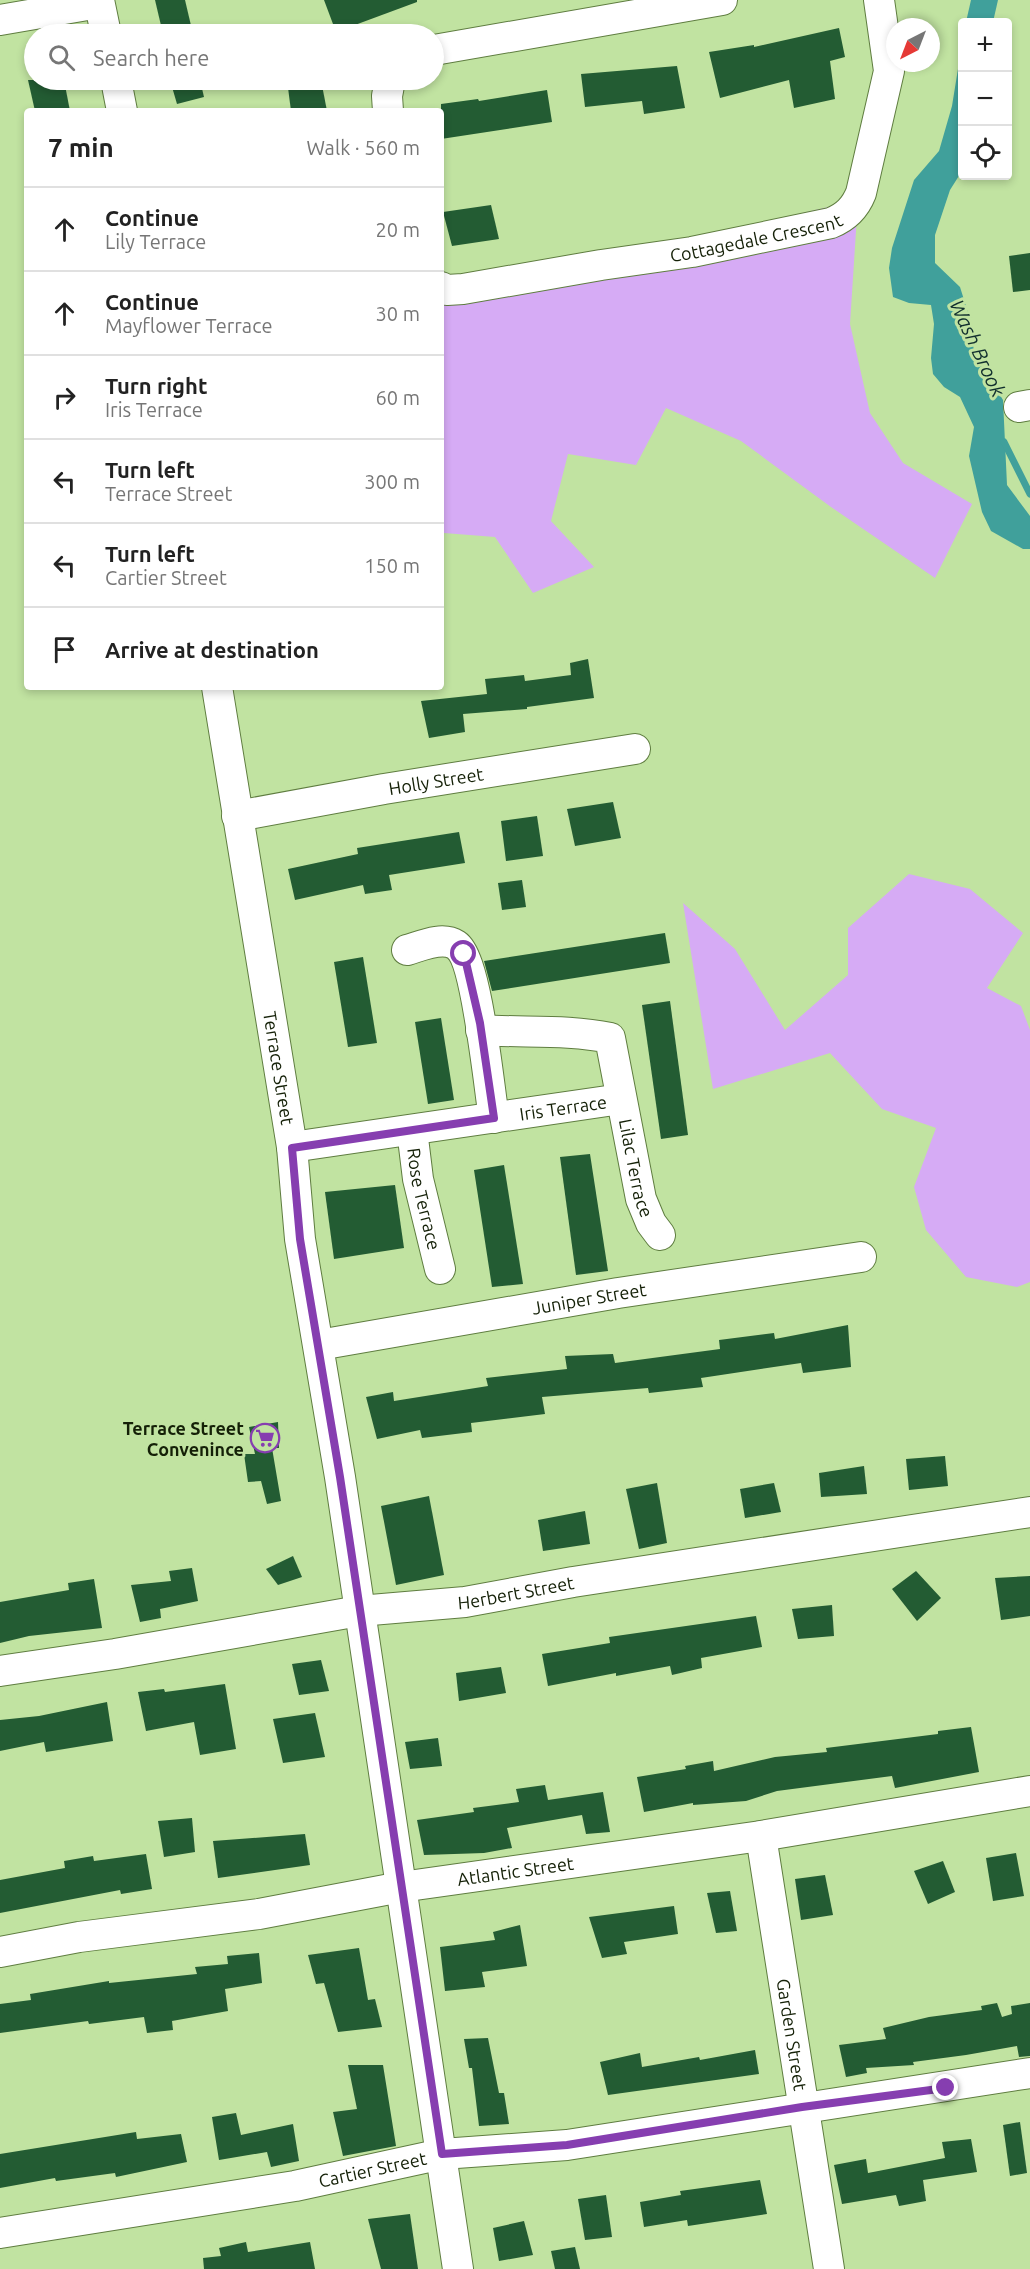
<!DOCTYPE html>
<meta charset="utf-8">
<style>
body{margin:0;font-family:Ubuntu,sans-serif;background:#f6f6f6;color:#222}
.controls{position:absolute;right:18px;top:18px;display:grid;overflow:hidden;border-radius:6px;box-shadow:0 3px 9px #0003}
.controls button{width:54px;height:54px;display:grid;place-items:center;padding:0;border:0;border-bottom:2px solid #e0e0e0;background:#fff;color:#222;font:30px sans-serif}
.compass{position:absolute;left:886px;top:18px;width:54px;height:54px;border-radius:50%;background:#fff;box-shadow:0 3px 9px #0003;rotate:222deg}
.stop{position:absolute;width:18px;height:18px;margin:-14px;border:4px solid #863eb0;border-radius:50%;background:#fff}
.stop.end{background:#863eb0;border-color:#fff;box-shadow:0 2px 6px #0008}
.list{margin:0;padding:0;list-style:none}
h2{display:flex;justify-content:space-between;align-items:center;height:78px;margin:0;padding:0 24px;font-size:26px}
h2 small{font-size:20px;font-weight:400;color:#767676}
.list li{display:grid;grid-template-columns:39px 1fr auto;gap:18px;align-items:center;box-sizing:border-box;height:84px;padding:0 24px;border-top:2px solid #e0e0e0}
.list b{display:block;font-size:22px;white-space:nowrap}
.list p{margin:0;font-size:20px;white-space:nowrap;color:#767676}
.list em{font-size:20px;font-style:normal;color:#767676}
.icon{flex:none;width:33px;height:33px;fill:none;stroke:currentColor;stroke-width:2;stroke-linecap:round;stroke-linejoin:round}
.map{position:relative;flex:none;width:1030px;height:2269px;overflow:hidden}
.search{position:absolute;background:#fff;box-shadow:0 3px 9px #0003;left:24px;top:24px;width:420px;height:66px;display:flex;align-items:center;gap:15px;box-sizing:border-box;padding:0 21px;border-radius:33px;color:#767676;font-size:22px}
.panel{position:absolute;background:#fff;box-shadow:0 3px 9px #0003;left:24px;top:108px;width:420px;height:582px;border-radius:6px}
.map>svg:first-child{display:block}
.green{fill:#d6abf5}
.water{fill:#40a09b}
.lines{fill:none;stroke-linecap:round;stroke-linejoin:round}
.stream{stroke:#40a09b;stroke-width:7}
.building{fill:#235c33}
.minor-casing{stroke:#5f7d40;stroke-width:32}
.minor{stroke:#fff;stroke-width:30}
.route{stroke:#863eb0;stroke-width:8}
.labels{text-anchor:middle;dominant-baseline:central;stroke-width:6;stroke-linejoin:round;paint-order:stroke}
.street-label{font-size:18px;fill:#142007;stroke:#c1e3a1}
.poi-label{font-size:18px;font-weight:bold;fill:#142007;stroke:#c1e3a1;text-anchor:end}
.water-label{font-size:20px;font-style:italic;fill:#112f2e;stroke:#c1e3a1}
</style>
<div class="map">
<svg width="1030" height="2269" viewBox="0 0 1030 2269">
<rect width="100%" height="100%" fill="#c1e3a1"/>
<g class="green">
<path d="M858,200L850,324L870,413L903,463L972,504L935,578L831,507L741,441L666,408L636,465L568,454L551,521L594,567L533,593L495,537L444,533L441,529V293L511,281Z"/>
<path d="M909,874L970,889L1023,933L987,988L1021,1006L1030,1030V1282L1017,1287L966,1277L926,1230L914,1187L936,1128L882,1109L830,1053L713,1089L683,903L735,949L785,1030L848,975V928Z"/>
</g>
<g class="water">
<path d="M971,0H998L993,22H966Z"/>
<path d="M962,44V171L950,190L935,235V263L960,287L971,322L974,353L1003,400L1007,485L1030,516V549H1023L991,531L982,512L969,456L974,427L960,397L944,387L933,374L931,358L934,324L931,305L909,303L893,297L889,268L892,248L914,180L939,151L952,106Z"/>
</g>
<g class="lines">
<path class="stream" d="M1004,442L1030,494"/>
</g>
<g class="building">
<path d="M155,0H185L193,34H163Z"/>
<path d="M324,0H417V2L336,32Z"/>
<path d="M839,28L845,57L830,61L835,99L794,108L789,80L720,98L709,52L754,45V47Z"/>
<path d="M677,66L685,108L644,114L642,101L585,107L581,74Z"/>
<path d="M28,80H64L70,111H35Z"/>
<path d="M170,80H200L204,97L177,104Z"/>
<path d="M287,80H321L327,111H291Z"/>
<path d="M547,90L552,122L441,139V104L478,99L479,101Z"/>
<path d="M491,205L499,239L452,246L443,212Z"/>
<path d="M1030,253V290L1013,292L1009,256Z"/>
<path d="M588,659L594,698L527,707V709L463,714L465,732L429,738L421,701L487,694L485,679L524,675L525,681L571,675L570,663Z"/>
<path d="M613,802L621,838L575,846L567,809Z"/>
<path d="M537,816L543,856L506,861L501,821Z"/>
<path d="M459,832L465,863L389,875L392,890L365,894L363,885L295,900L288,869L358,854L357,848Z"/>
<path d="M522,880L526,907L502,910L498,883Z"/>
<path d="M665,933L670,963L492,991L484,961Z"/>
<path d="M363,957L377,1043L348,1047L334,962Z"/>
<path d="M670,1001L688,1135L661,1139L642,1005Z"/>
<path d="M441,1018L454,1100L428,1104L415,1022Z"/>
<path d="M590,1154L608,1271L576,1275L560,1157Z"/>
<path d="M504,1165L523,1284L492,1287L474,1170Z"/>
<path d="M395,1185L404,1248L334,1259L325,1192Z"/>
<path d="M848,1325L851,1367L803,1373L801,1363L701,1378L703,1387L649,1393L648,1388L542,1397L545,1414L471,1423L472,1432L422,1438L420,1430L377,1439L366,1397L393,1392L394,1401L488,1386L486,1378L567,1369L565,1356L613,1354L615,1363L720,1349L719,1340L774,1333L775,1339Z"/>
<path d="M278,1422L279,1448H272L281,1501L267,1504L261,1481L248,1482L244,1454H255L249,1427Z"/>
<path d="M945,1456L948,1486L909,1490L906,1459Z"/>
<path d="M864,1466L867,1494L821,1497L819,1473Z"/>
<path d="M657,1483L667,1543L639,1549L626,1489Z"/>
<path d="M774,1483L781,1512L745,1518L740,1489Z"/>
<path d="M429,1496L444,1575L396,1585L381,1506Z"/>
<path d="M585,1511L590,1544L543,1551L538,1520Z"/>
<path d="M293,1556L302,1577L278,1585L266,1569Z"/>
<path d="M192,1568L198,1601L160,1609L161,1618L140,1622L131,1585L171,1581L169,1571Z"/>
<path d="M916,1571L941,1598L917,1621L892,1589Z"/>
<path d="M1030,1576V1616L1001,1620L995,1578Z"/>
<path d="M94,1579L102,1628L29,1636L0,1643V1602L69,1590L68,1583Z"/>
<path d="M832,1605L834,1636L798,1639L792,1609Z"/>
<path d="M756,1616L762,1647L701,1658L702,1668L672,1675L670,1666L616,1676V1673L548,1686L542,1654L610,1643L609,1637Z"/>
<path d="M321,1660L329,1691L299,1695L292,1664Z"/>
<path d="M501,1667L506,1693L459,1701L456,1673Z"/>
<path d="M225,1684L236,1749L200,1755L194,1722L146,1731L138,1692L164,1689L165,1692Z"/>
<path d="M107,1702L113,1741L46,1752L44,1742L0,1751V1720L39,1716Z"/>
<path d="M315,1713L325,1757L283,1763L273,1719Z"/>
<path d="M971,1727L979,1772L895,1788L892,1776L777,1791L746,1801L693,1805V1803L644,1812L637,1777L686,1769L685,1766L713,1761L714,1771L775,1757L827,1752L826,1748L938,1734V1731Z"/>
<path d="M438,1738L442,1766L410,1769L405,1742Z"/>
<path d="M545,1785L548,1800L603,1792L610,1832L586,1834L582,1815L507,1828L512,1848L484,1853L424,1855L417,1820L474,1812L473,1808L519,1802L516,1789Z"/>
<path d="M192,1818L195,1852L164,1857L158,1821Z"/>
<path d="M305,1834L310,1865L218,1878L213,1841Z"/>
<path d="M1016,1853L1024,1896L993,1901L986,1858Z"/>
<path d="M146,1854L152,1889L121,1894L120,1890L0,1913V1880L65,1868L64,1861L93,1856L94,1861Z"/>
<path d="M943,1861L955,1892L928,1904L914,1871Z"/>
<path d="M825,1875L833,1915L801,1920L795,1879Z"/>
<path d="M730,1891L737,1931L716,1933L707,1893Z"/>
<path d="M674,1906L678,1934L624,1942L627,1954L602,1958L589,1917Z"/>
<path d="M520,1925L527,1966L482,1972L485,1987L445,1991L440,1947L495,1940L493,1932Z"/>
<path d="M359,1948L368,2000L375,1999L382,2027L338,2032L324,1983L316,1984L308,1955Z"/>
<path d="M259,1953L262,1983L225,1989L228,2011L172,2021L173,2030L147,2033L144,2017L89,2024L88,2021L0,2033V2004L31,2000L30,1994L109,1981V1983L197,1974L195,1967L228,1964L227,1956Z"/>
<path d="M997,2003L1002,2017L1012,2014L1011,2006L1030,2003V2056L1019,2057L1017,2046L966,2055L913,2062L914,2065L866,2068L867,2073L846,2077L839,2045L886,2039L883,2028L929,2017L982,2010L981,2006Z"/>
<path d="M488,2038L499,2093H504L509,2124L479,2126L472,2068H469L464,2039Z"/>
<path d="M755,2050L759,2074L608,2095L600,2062L640,2053L642,2067L699,2057L700,2060Z"/>
<path d="M348,2065H383L396,2146L343,2156L333,2112L357,2109Z"/>
<path d="M236,2113L241,2135L293,2124L299,2161L271,2167L267,2152L219,2160L212,2117Z"/>
<path d="M1020,2122L1027,2173L1010,2176L1003,2125Z"/>
<path d="M136,2132L137,2139L181,2134L187,2162L116,2177L115,2173L56,2181L55,2178L0,2188V2154Z"/>
<path d="M971,2139L977,2172L923,2180L926,2201L899,2206L896,2195L842,2204L834,2165L866,2159L868,2173L945,2158L942,2142Z"/>
<path d="M760,2180L767,2214L688,2226L687,2220L644,2227L640,2202L681,2195L680,2191Z"/>
<path d="M606,2195L612,2237L585,2240L578,2199Z"/>
<path d="M410,2214L418,2269H381L368,2219Z"/>
<path d="M524,2221L533,2255L499,2261L493,2228Z"/>
<path d="M246,2242L248,2252L310,2242L315,2269H204L203,2258L221,2256L219,2248Z"/>
<path d="M575,2247L580,2269H555L551,2251Z"/>
</g>
<g class="lines">
<g class="minor-casing">
<g id="minor">
<path d="M99,0L106,34"/>
<path d="M0,20L99,3"/>
<path d="M434,50L722,0"/>
<path d="M116,80L122,111"/>
<path d="M388,111L387,96L390,80"/>
<path id="s1" d="M441,287L447,290L463,289L601,265L692,252L831,223C846,217 855,208 861,193L889,71L879,0"/>
<path d="M1019,407L1030,405"/>
<path id="s2" d="M217,687L292,1147L300,1239L340,1477L458,2269"/>
<path id="s3" d="M237,816L384,789L635,749"/>
<path d="M407,950C421,946 442,936 456,945C477,959 489,1088 494,1118"/>
<path id="s4" d="M481,1030C524,1033 568,1029 610,1038L641,1199L651,1223L660,1235"/>
<path id="s5" d="M412,1130L418,1179L440,1269"/>
<path id="s6" d="M292,1147L621,1099"/>
<path id="s7" d="M319,1345L618,1293L861,1257"/>
<path id="s8" d="M0,1671L115,1654L359,1611L465,1602L573,1582L1030,1512"/>
<path id="s9" d="M761,1836L829,2269"/>
<path id="s10" d="M0,1952L79,1937L259,1914L401,1887L761,1836L1030,1791"/>
<path id="s11" d="M0,2233L295,2186L442,2154L567,2145L1030,2073"/>
</g>
</g>
<use href="#minor" class="minor"/>
</g>
<g class="lines">
<path class="route" d="M464,954L480,1023L494,1118L292,1148L300,1239L340,1477L442,2154L567,2145L802,2107L946,2088"/>
</g>
<defs>
<g id="supermarket-ring" transform="scale(1.5)"><circle r="9.5" fill="#c1e3a1" stroke="#863eb0" stroke-width="1.5"/><path d="M-6-5.5h2.5l.6 2H6L4.5 2H-2.5L-4.4-4H-6ZM-1.5 3.2a1.3 1.3 0 1 0 .1 0ZM3 3.2a1.3 1.3 0 1 0 .1 0Z" fill="#863eb0"/></g>
</defs>
<g fill-rule="evenodd">
<use href="#supermarket-ring" x="265" y="1438"/>
</g>
<g class="labels">
<g class="street-label">
<text stroke="none"><textPath href="#s1" startOffset="320">Cottagedale Crescent</textPath></text>
<text stroke="none"><textPath href="#s3" startOffset="202">Holly Street</textPath></text>
<text stroke="none"><textPath href="#s2" startOffset="386">Terrace Street</textPath></text>
<text stroke="none"><textPath href="#s6" startOffset="274">Iris Terrace</textPath></text>
<text stroke="none"><textPath href="#s4" startOffset="262">Lilac Terrace</textPath></text>
<text stroke="none"><textPath href="#s5" startOffset="70">Rose Terrace</textPath></text>
<text stroke="none"><textPath href="#s7" startOffset="274">Juniper Street</textPath></text>
<text stroke="none"><textPath href="#s8" startOffset="522">Herbert Street</textPath></text>
<text stroke="none"><textPath href="#s10" startOffset="522">Atlantic Street</textPath></text>
<text stroke="none"><textPath href="#s9" startOffset="201">Garden Street</textPath></text>
<text stroke="none"><textPath href="#s11" startOffset="378">Cartier Street</textPath></text>
</g>
<g class="poi-label">
<text x="244" y="1428">Terrace Street<tspan x="244" dy="21">Convenince</tspan></text>
</g>
<g class="water-label">
<text transform="translate(978 348) rotate(65)">Wash Brook</text>
</g>
</g>
</svg>
<div class="controls">
<button>+</button>
<button>−</button>
<button><svg class="icon" aria-label="locate" viewBox="0 0 24 24"><circle cx="12" cy="12" r="6"/><path d="M12 2v4M12 18v4M2 12h4M18 12h4"/></svg></button>
</div>
<svg class="compass" viewBox="-18 -18 36 36"><path d="M0-13l5 13h-10z" fill="#e53935"/><path d="M0 13l5-13h-10z" fill="#767676"/></svg>
<div class="stop" style="left:464px;top:954px"></div>
<div class="stop end" style="left:946px;top:2088px"></div>
<div class="search"><svg class="icon" aria-label="search" viewBox="0 0 24 24"><circle cx="10" cy="10" r="6"/><path d="M15 15l6 6"/></svg>Search here</div>
<section class="panel">
<h2>7 min<small>Walk · 560 m</small></h2>
<ul class="list">
<li><svg class="icon" aria-label="ahead" viewBox="0 0 24 24"><path d="M12 20V5M6 11l6-6 6 6"/></svg><div><b>Continue</b><p>Lily Terrace</p></div><em>20 m</em></li>
<li><svg class="icon" aria-label="ahead" viewBox="0 0 24 24"><path d="M12 20V5M6 11l6-6 6 6"/></svg><div><b>Continue</b><p>Mayflower Terrace</p></div><em>30 m</em></li>
<li><svg class="icon" aria-label="right" viewBox="0 0 24 24"><path d="M7 20v-9h11M14 6l5 5-5 5"/></svg><div><b>Turn right</b><p>Iris Terrace</p></div><em>60 m</em></li>
<li><svg class="icon" aria-label="left" viewBox="0 0 24 24"><path d="M17 20v-9H6M10 6l-5 5 5 5"/></svg><div><b>Turn left</b><p>Terrace Street</p></div><em>300 m</em></li>
<li><svg class="icon" aria-label="left" viewBox="0 0 24 24"><path d="M17 20v-9H6M10 6l-5 5 5 5"/></svg><div><b>Turn left</b><p>Cartier Street</p></div><em>150 m</em></li>
<li><svg class="icon" aria-label="arrive" viewBox="0 0 24 24"><path d="M6 21V4h12l-3 4 3 4H6"/></svg><div><b>Arrive at destination</b></div></li>
</ul>
</section>
</div>
